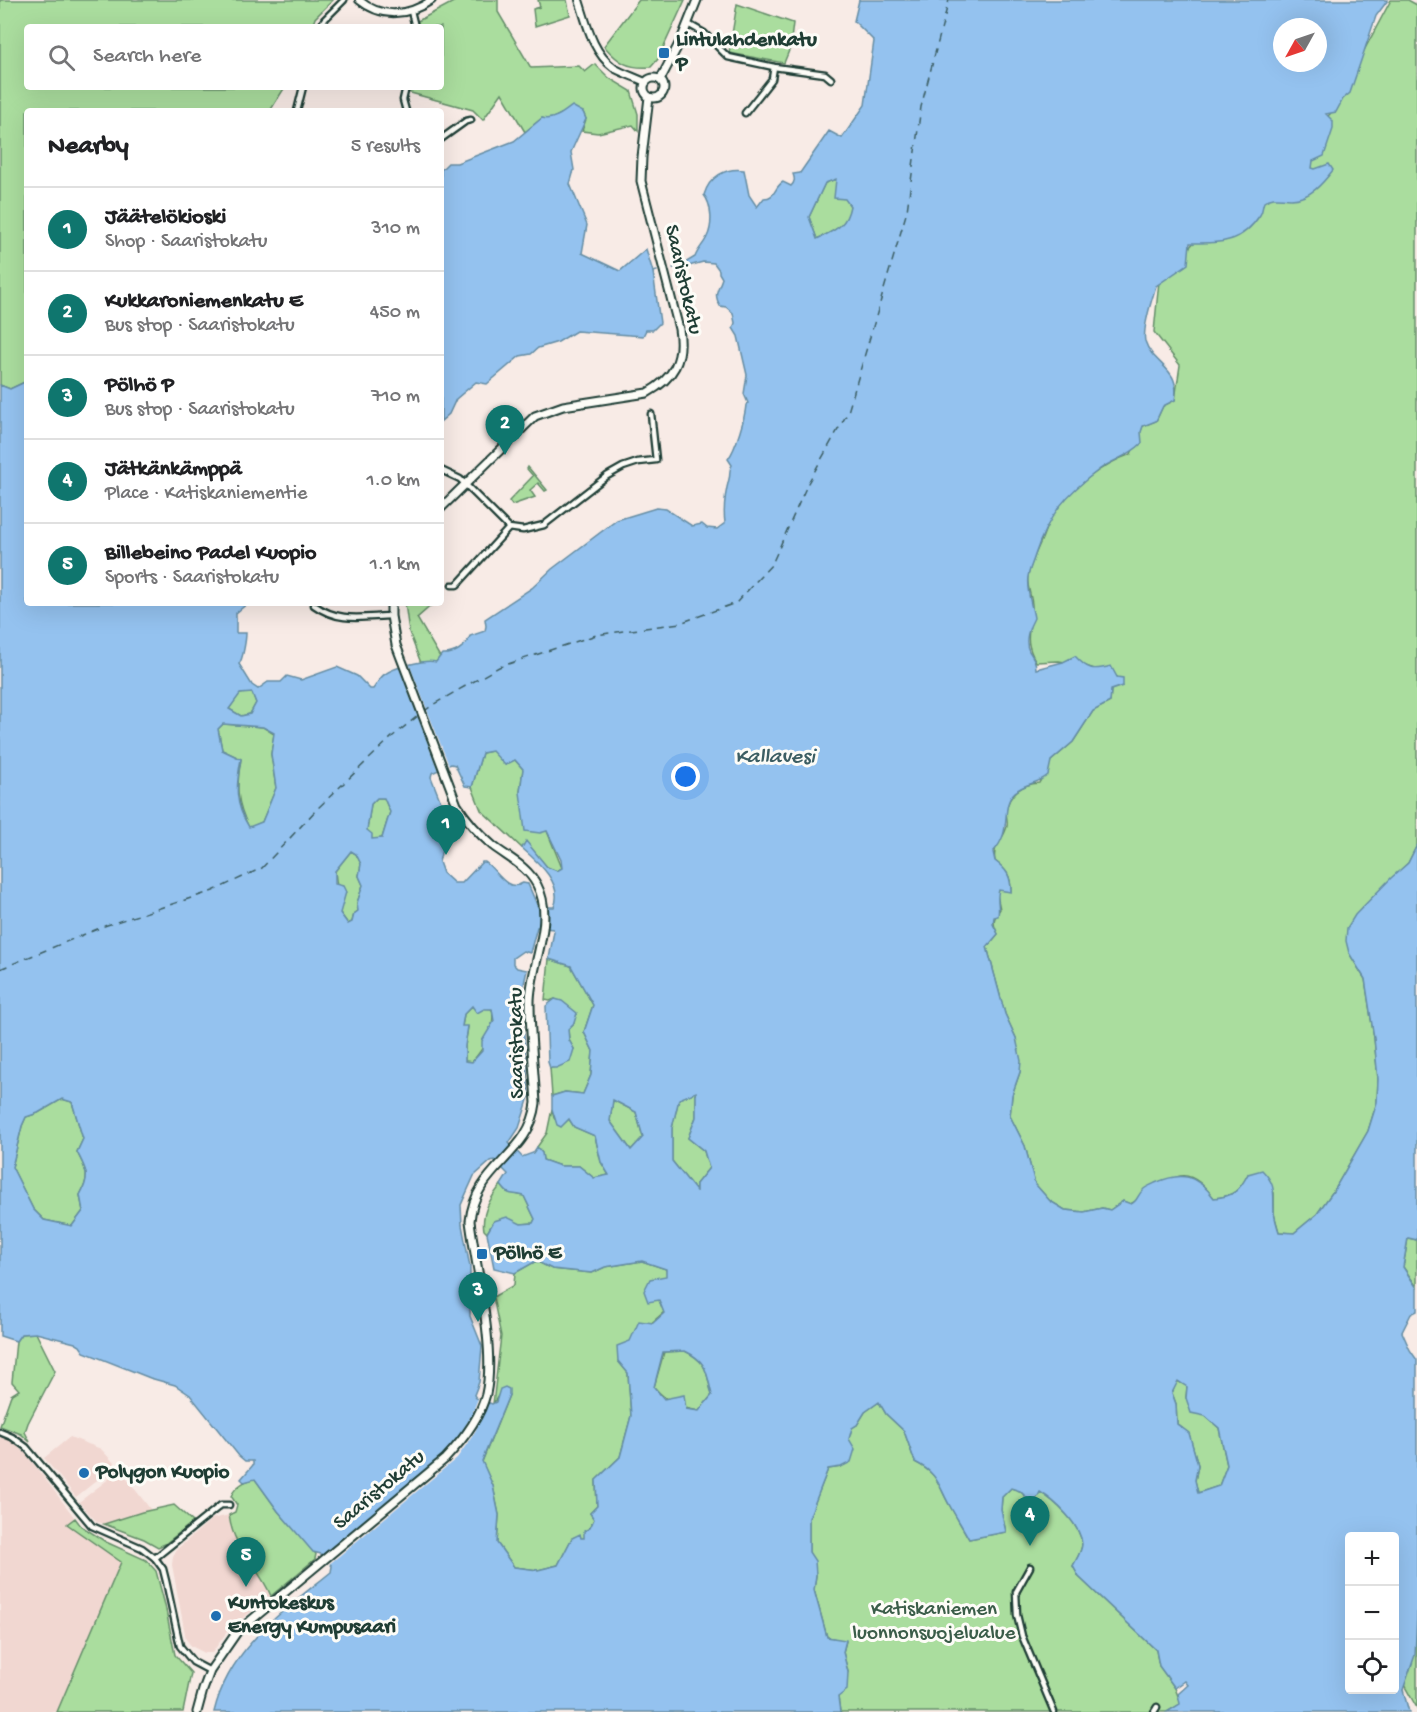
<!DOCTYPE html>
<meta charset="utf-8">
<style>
body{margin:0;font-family:"Gochi Hand",sans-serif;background:#f2f2f2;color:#202124}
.controls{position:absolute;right:18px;bottom:18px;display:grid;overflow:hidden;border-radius:6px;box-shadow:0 6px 24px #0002}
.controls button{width:54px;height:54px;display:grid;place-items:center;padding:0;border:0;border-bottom:2px solid #e0e0e0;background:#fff;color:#202124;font:30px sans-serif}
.compass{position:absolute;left:1273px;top:18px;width:54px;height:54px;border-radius:50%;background:#fff;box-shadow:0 6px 24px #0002;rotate:230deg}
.you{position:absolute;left:686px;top:777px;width:21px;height:21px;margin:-15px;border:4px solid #fff;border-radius:50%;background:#1a73e8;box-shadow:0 0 0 9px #1a73e833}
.badge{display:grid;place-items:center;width:39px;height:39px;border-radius:50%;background:#0f766e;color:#fff;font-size:20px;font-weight:700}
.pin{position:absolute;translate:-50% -50px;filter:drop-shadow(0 2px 3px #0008)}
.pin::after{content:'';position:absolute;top:32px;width:21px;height:18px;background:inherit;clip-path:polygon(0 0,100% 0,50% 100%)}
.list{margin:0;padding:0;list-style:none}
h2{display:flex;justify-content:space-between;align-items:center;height:78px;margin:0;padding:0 24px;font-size:26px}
h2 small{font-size:20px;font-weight:400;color:#757577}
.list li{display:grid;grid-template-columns:39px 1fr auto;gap:18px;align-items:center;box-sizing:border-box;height:84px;padding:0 24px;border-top:2px solid #e0e0e0}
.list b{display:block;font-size:22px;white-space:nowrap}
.list p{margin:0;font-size:20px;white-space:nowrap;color:#757577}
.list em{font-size:20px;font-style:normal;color:#757577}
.icon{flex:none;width:33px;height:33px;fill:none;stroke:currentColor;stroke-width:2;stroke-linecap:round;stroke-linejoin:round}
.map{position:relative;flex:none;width:1417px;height:1712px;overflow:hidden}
.search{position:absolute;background:#fff;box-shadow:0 6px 24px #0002;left:24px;top:24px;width:420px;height:66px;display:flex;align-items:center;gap:15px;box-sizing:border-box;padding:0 21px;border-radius:6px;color:#757577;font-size:22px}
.panel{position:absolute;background:#fff;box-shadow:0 6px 24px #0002;left:24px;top:108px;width:420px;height:498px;border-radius:6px}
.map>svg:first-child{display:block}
.built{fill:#f1d7d1}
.green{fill:#aadd9e;stroke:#648d69;stroke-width:1.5}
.water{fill:#94c2ef;stroke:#658da4;stroke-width:1.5;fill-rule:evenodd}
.pier{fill:#f8ebe6}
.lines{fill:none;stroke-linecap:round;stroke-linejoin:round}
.stream{stroke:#658da4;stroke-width:1.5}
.ferry{stroke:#3c5e63;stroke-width:1.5;stroke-dasharray:8 6;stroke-linecap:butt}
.minor-casing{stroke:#1f3d34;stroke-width:9}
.tertiary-casing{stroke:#1f3d34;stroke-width:10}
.secondary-casing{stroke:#1f3d34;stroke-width:11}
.minor{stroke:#fdfcf7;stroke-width:4.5}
.tertiary{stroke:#fdfcf7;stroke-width:6}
.secondary{stroke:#fdfcf7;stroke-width:7}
.poi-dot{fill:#1f6fb2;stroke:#fdfcf7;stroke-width:2}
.labels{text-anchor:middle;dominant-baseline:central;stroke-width:6;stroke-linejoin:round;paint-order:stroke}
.poi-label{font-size:21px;font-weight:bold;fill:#1f3d34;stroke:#fdfcf7;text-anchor:start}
.street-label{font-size:21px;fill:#1f3d34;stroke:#fdfcf7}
.park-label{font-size:21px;fill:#3b5d49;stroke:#fdfcf7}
.water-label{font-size:22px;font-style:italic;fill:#3c5e63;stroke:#fdfcf7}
</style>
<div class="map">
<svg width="1417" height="1712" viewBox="0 0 1417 1712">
<rect width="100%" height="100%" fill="#f8ebe6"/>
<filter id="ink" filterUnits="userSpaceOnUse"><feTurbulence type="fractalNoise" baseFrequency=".0167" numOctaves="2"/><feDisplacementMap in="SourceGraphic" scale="12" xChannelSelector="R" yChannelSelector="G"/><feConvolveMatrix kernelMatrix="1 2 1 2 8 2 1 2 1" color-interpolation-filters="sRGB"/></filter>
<g filter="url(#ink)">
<g class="built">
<path d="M0,1437L11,1441L25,1453L75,1518L68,1524L121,1562L57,1712H0Z"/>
<path d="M70,1437L101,1449L116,1465L76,1497L44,1458Z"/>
<path d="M120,1470L151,1510L104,1524L97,1522L79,1502Z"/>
<path d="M229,1515L231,1528L241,1551L264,1581L271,1596L229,1629L212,1653H205L191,1646L186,1639L172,1565L173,1556L177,1549L212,1519Z"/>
</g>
<g class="green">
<path d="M0,0H333L315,18L312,27H27V87H285L270,111H27V381L10,389L0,385Z"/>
<path d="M457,0H498V12L531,68L579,66L585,72L595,64L609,78L631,91L638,114V131L633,125L598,133L582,131L586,119L583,112L561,114L549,120L542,118L525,132L502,93L483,120L473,110L407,92L410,87H441V27H417L416,22Z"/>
<path d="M538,0H567L570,15L535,26L533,9L540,7Z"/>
<path d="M639,0H685L658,59L651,67C628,69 619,63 604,46Z"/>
<path d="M1391,0H1408L1417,5V845L1408,863L1374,896L1349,953L1365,979L1374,1038L1378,1079L1377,1102L1368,1131L1334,1190L1317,1214L1294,1233L1279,1232L1274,1214V1193L1248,1174C1240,1190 1233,1197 1214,1198C1207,1189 1194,1173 1180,1176C1171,1177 1141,1199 1130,1204L1123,1201L1110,1210L1102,1208L1084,1212L1065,1210L1050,1201L1035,1184L1025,1146L1010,1116L1012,1095L1020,1072L1016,1038L1005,1014L987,947L998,934C992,923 993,919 1000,909L997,895L999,890L1011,891C1011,876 1007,870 995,861C992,844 1004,840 1007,826C1008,821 1006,816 1006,811C1009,793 1022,784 1039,783L1051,761L1073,742L1093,711L1110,702L1111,690L1117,677L1083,665L1059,661L1036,662C1023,640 1030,632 1032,608C1033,598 1026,587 1028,576C1030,565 1036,552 1041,541C1045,532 1048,520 1054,512C1073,487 1102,464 1131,454L1143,426L1156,421L1163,406L1175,400L1180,365L1154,332L1159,281L1207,228L1330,114Z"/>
<path d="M737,4L793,23L790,48L784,63L729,53Z"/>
<path d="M836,179C838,184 849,202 850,206C854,223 829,233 817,239L809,217L825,183Z"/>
<path d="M528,467L547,490L545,491L538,483L530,490L535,497L512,505L509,501L533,476L527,469Z"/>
<path d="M405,603H434L417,618L440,657L436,662L421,663L409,632Z"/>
<path d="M252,692L256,703L250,714L241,716L229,709L239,694Z"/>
<path d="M223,724L263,727L274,734L271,754L276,788L262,822L249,828C236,801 236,788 241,759L222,750L218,729Z"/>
<path d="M492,751L515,760L523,769L520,792L547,831L562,868L557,871L547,867L526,842L522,848L481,810L472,787L482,753Z"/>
<path d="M377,798H384L390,812L382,838L371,840L367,830L371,804Z"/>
<path d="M351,851L356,854L361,864L359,876L363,885L357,903L358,911L354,914L352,922L348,924L340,913L335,871Z"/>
<path d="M549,959L571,966L593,1005L584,1032L593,1051L591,1075L583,1094L565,1092L552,1096L550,1068C562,1068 567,1058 574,1049L569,1040L568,1029L574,1023L555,999L550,1001L545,1000Z"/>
<path d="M472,1006L492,1009C496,1028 484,1048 472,1062L465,1061V1046L468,1027H462L464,1014Z"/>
<path d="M696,1092V1117L688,1138L704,1151L709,1168L696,1184V1191L672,1161V1128L679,1098Z"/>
<path d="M62,1099L72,1102L83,1139L77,1152C86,1170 91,1175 80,1195L83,1211L72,1226L44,1220L33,1209L12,1167L22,1126L26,1117L38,1113Z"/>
<path d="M613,1100L636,1112L643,1137L631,1150L610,1121Z"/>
<path d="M552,1109L554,1118L561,1126L569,1119L574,1127L595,1136L601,1162L609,1175L594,1178L579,1166H560L543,1160L542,1153L537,1147L547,1133Z"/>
<path d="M501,1185L507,1192L524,1196L535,1219L533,1223L521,1224L494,1221L487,1233L484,1230C481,1214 491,1197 501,1185Z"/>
<path d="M1408,1238L1417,1240V1287L1403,1267Z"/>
<path d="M536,1261L552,1269L592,1273L605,1267L642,1261L666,1269L667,1276L659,1300L664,1312L630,1342L618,1361L628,1373L631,1416L620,1457L596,1480L597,1506L590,1513L594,1519L584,1538L581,1539L580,1535L572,1538L558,1565L538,1570L514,1567L497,1543L499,1515L493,1486L482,1462L509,1395L498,1396L493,1404L501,1336L493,1297L514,1285L515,1273Z"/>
<path d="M36,1333L55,1371L28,1423L25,1432L30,1442L21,1434L0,1426L11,1395L19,1390L12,1382L16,1341L21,1334Z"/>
<path d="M685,1351C708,1362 706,1372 712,1395L699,1411C679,1408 667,1402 654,1387L664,1352Z"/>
<path d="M1177,1381L1187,1386L1186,1398L1219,1428L1227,1465L1219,1486L1198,1493L1195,1481L1198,1465L1189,1434L1177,1424L1176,1404L1172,1393Z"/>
<path d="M879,1402L886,1414L904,1431L915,1462C939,1474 938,1485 950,1506C956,1517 963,1528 969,1539L1006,1532L1001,1510L1002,1497L1011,1488L1020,1491L1029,1500L1040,1492C1055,1501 1081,1525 1082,1544C1082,1551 1076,1560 1073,1566L1079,1577L1156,1650L1159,1666L1175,1688L1181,1704L1167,1712H840L838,1697L848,1672L843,1652L846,1641L827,1637L814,1590L816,1575L809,1552V1517L828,1469L841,1467L852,1427L857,1425L865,1412Z"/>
<path d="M255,1479L278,1511L316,1554L315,1559L271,1596C259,1566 233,1550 229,1515L235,1512L237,1505L231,1496C235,1487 245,1480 255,1479Z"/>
<path d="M174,1505L193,1522L165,1544L158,1547L144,1539L104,1524L142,1512Z"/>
<path d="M75,1518L81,1526L106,1542L146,1560L156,1571L165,1605L175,1655L191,1673L183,1712H57L121,1562L67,1524Z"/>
<path d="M1417,1584V1708L1403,1683Z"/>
</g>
<g class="water">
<path d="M859,0H1388L1376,16L1350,93L1343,99L1336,112L1326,114L1333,121V129L1324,156L1313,161L1312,168L1315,169L1329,164L1333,170C1323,183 1310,199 1291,199C1280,199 1274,195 1264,202C1262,206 1263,211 1260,215C1241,244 1221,243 1190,243L1188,264L1156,286C1152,299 1142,328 1145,341C1153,366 1181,367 1175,400L1163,406L1156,421L1143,426L1141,432L1142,443C1128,457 1116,458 1100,469C1066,494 1048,515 1035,555C1033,562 1029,570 1028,577C1026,591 1032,605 1034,618C1029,627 1024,641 1029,651C1033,657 1036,661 1036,669L1063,662L1075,656C1088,670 1092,671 1111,666L1117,677L1123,678V686L1111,690L1110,702L1093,711L1073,742L1051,761L1048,775C1038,784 1025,783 1015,792C999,807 1014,830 993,852L995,861C1007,870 1011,876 1011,892L999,890C996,898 1000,907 998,916L994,917L993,924L998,934L987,947L1005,1014L1016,1038L1021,1061L1020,1072L1012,1095L1010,1116L1025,1146L1035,1184L1050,1201L1065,1210L1084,1212L1102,1208L1110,1210L1123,1201L1131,1204C1138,1201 1137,1195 1143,1190C1145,1187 1152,1185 1155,1183C1182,1171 1197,1175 1214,1198C1233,1197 1240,1190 1248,1174L1262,1170C1277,1185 1273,1194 1274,1212C1275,1219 1277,1226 1279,1232L1294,1233L1317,1214L1334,1190L1368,1131L1377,1102L1378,1079L1374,1038L1365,979L1349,953L1346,941L1347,928L1355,915L1391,878L1408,863L1417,845V1240L1408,1238L1403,1267L1417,1288V1311L1411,1314L1402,1332L1410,1350L1417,1360V1615L1415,1655L1403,1690L1409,1712H1167L1180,1704L1178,1694L1188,1685L1185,1681L1175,1688L1159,1666L1156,1650L1079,1577L1073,1566C1076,1560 1082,1551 1082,1544C1081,1525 1055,1501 1040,1492L1036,1500H1029L1020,1491L1011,1488L1002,1497L1001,1510L1006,1532L969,1539C963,1528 956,1517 950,1506C938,1485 939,1474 915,1462L904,1431L886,1414L879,1402L865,1412L857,1425L852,1428L849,1439L855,1449L851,1462L841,1467L828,1469L809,1518V1552L815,1561L816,1575L814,1590L827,1637L846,1640L843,1652L848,1672L847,1690L838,1697L840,1712H214C229,1648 283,1611 331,1572L332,1566L321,1554L313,1552L278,1511L255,1479L244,1482L241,1479L253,1465V1461H245L239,1456L190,1395L175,1385L150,1378L84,1352L80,1346L75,1343L36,1333L21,1334L16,1341L0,1336V385L10,389L27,381V603H248L236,613V633H246C246,639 243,659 239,664L252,685L258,689L268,682H281L287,676L301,680L337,667L357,676L370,689H373C376,685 380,677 385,674C395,667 425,659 436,662L442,654C454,655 466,647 470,636L485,631L486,626L485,619L532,588L552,569L617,520L656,508L666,509L692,526L702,524L707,528L717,529L725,523C723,508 725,494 729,479C731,473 728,471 732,465L728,459C736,449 745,417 746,405L748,403L744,394L747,375L738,336L733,328L735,323L733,313L726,307L720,306C713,293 718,291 722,278L719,273V270L714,263L703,262L678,269V263H685L695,257C698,249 704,244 707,237C713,225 712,205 704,195C709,177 726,167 744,170L749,195L757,207L764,198C776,198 774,187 783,182L791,186C795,182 795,179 793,174L800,173L829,131L842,138L865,105L874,41L854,21ZM1282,27H1318V63H1282ZM836,179L834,198L845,199L850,206C846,227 835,230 817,239L809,217L825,183ZM252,693L256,703L250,714L241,716L229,709L240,694ZM223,724L263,727L274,733L271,754L276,788L262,822L249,827C234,803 236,786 241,759L222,750L218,729ZM492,751L505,765L515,760L523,769L520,792L525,831L540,833L547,831L561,860L562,868L557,871L547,867L526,841L522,848C538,862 564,884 554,907H538L528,884L523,883C506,893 497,870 485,862H482L462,883H454L443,873L439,862L443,845L436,822L442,805L431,777L432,773L451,764L455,765L465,786L472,787L482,753ZM377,798H384L390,812L382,838L372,839V834L367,830L371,804ZM351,851L356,854L361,864L359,876L363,885L357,903L358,911L354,914L352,922L348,924L340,913L346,892L343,886L335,884V871ZM537,927L553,929L554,931L549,959L571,966L593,1005L584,1032L593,1051L591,1075L583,1094L565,1092L552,1096V1109L557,1125L561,1127L569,1119L574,1127L595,1136L601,1162L609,1175L594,1178L579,1166H560L543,1160L542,1153L537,1147L533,1153L522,1157L509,1143L519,1128L529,1097L521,998L527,970L517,968L513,964V958L523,951L530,953ZM472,1006L477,1013L484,1009H492L494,1021L482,1041V1051L472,1062L465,1061V1046L468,1026H462L464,1014ZM696,1092V1117L688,1138L704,1151L709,1168L696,1184V1191L672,1161V1128L679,1099ZM62,1099L72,1102L83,1139L77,1152C86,1170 91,1175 80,1195L83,1211L72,1226L44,1220L33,1209L12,1167L22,1126L26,1117L38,1113ZM613,1100L636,1112L643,1137L631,1150L610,1121ZM494,1160L508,1174L501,1185C510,1198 512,1192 524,1196L535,1219L533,1223L521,1224L507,1217L494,1221L487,1233L494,1268L515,1273L536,1261L552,1269L592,1273L605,1267L642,1261L666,1269V1276L650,1279L644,1291L648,1302L659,1300L664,1313L653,1323L639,1321L630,1341L617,1346L618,1361L628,1373L631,1416L620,1457L596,1480L597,1506L590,1513L594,1519L590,1528L584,1531V1538H581L580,1534L572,1538L558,1565L538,1570L514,1567L497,1543L499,1515L493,1486L482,1461L509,1395V1389L505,1387L500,1389L496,1402L492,1404L476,1398L474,1395L479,1382L482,1346L470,1316V1267L462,1225L461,1205L474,1176L491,1161ZM685,1351C708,1362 706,1372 712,1395L699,1411L686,1409L684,1395L664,1399L654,1387L663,1352ZM1178,1381L1187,1387L1186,1398L1191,1413L1205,1416L1219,1428L1227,1465L1219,1486L1198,1493L1195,1480L1198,1465L1189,1433L1177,1424L1176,1404L1172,1393ZM1350,1536H1394V1690H1350Z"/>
<path d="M572,106L583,112L586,119L571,152L574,170L570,184L587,225L582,253L620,271L646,249L653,272L660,323L653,330H646L643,336L576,331L558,342L538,348L531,354L520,356L487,384L476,382L456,399L449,414L441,421V170L448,163H457L514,141L542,118C553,121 563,113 572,106Z"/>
<path d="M555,999L562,1001L577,1013L574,1023L568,1029L569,1040L574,1049L570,1062L556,1068H550L548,1062L546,1006Z"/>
</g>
<g class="pier">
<path d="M408,661L450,768L439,773L398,665Z"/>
<path d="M479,1396L490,1400L474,1434L457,1458L327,1566L320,1558L440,1457L457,1440L471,1416Z"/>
</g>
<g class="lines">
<g class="stream">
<path d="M673,268H678"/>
<path d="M653,272L657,271"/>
</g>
<g class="ferry">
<path d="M423,712L434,704L499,667L596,635L680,623L736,603L772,564L808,483L848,412L907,211L921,107L949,0"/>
<path d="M0,969L107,925L213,891L262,868L317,809L393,736L419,715"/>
</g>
<g class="minor-casing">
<g id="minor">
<path d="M411,11L415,27"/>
<path d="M688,24L704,33L728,57L774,67L825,74L831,79"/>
<path d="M321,27L324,20L344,0"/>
<path d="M406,87L403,100L406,111"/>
<path d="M297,111L303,87"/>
<path d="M745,113L772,79L774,67"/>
<path d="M441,139L466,121L471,120"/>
<path d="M441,470L460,479L509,528L523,530L544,525L607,476L623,467L638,462L656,460L651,414"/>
<path d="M452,585H457L509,528"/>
<path d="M314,605C339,623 362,617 391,616"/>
<path d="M0,1432L12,1437L26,1447L92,1526L142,1548L155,1558L163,1569L166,1581L180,1646L193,1662L210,1671"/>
<path d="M155,1558L221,1505H229"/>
<path d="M1030,1567L1016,1592L1017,1615L1022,1636L1054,1712"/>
<path d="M1154,1712L1157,1707"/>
</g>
</g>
<g class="tertiary-casing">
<g id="tertiary">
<path d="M359,0C382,19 408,16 432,0"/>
<path d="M579,0C587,24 592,52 614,68C624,74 635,77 645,82"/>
</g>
</g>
<g class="secondary-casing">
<g id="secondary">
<circle cx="654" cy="88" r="10"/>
<path d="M660,80L681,40L697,0"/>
<path d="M441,508L535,416L563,406L647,393C674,378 684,360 679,329L641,181L642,157L649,97"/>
<path d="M197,1712L203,1690L210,1671L237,1632L445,1459C462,1441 480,1419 486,1394C496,1349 476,1269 470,1221C475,1166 530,1156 536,1103C534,1069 530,1036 530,1002C530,965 556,921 537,885C527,866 510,859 493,846C479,834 467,821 457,805L396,645L391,616V603"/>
</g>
</g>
<use href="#minor" class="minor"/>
<use href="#tertiary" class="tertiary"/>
<use href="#secondary" class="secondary"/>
</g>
</g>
<g class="poi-dot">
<rect x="658" y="47" width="12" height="12" rx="3"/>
<rect x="476" y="1248" width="12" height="12" rx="3"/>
<circle cx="84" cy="1473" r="6"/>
<circle cx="216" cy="1616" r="6"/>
</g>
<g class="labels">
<g class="poi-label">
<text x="676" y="41">Lintulahdenkatu<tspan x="676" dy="24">P</tspan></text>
<text x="494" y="1254">Pölhö E</text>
<text x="96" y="1473">Polygon Kuopio</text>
<text x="228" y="1604">Kuntokeskus<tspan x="228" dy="24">Energy Kumpusaari</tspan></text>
</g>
<g class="street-label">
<text transform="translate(682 280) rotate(77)">Saaristokatu</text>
<text transform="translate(518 1043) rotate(-91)">Saaristokatu</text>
<text transform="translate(380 1491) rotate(-40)">Saaristokatu</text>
</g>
<g class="park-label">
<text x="934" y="1610">Katiskaniemen<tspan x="934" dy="24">luonnonsuojelualue</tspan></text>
</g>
<g class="water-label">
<text x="775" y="758">Kallavesi</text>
</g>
</g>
</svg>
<div class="controls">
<button>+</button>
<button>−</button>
<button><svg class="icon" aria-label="locate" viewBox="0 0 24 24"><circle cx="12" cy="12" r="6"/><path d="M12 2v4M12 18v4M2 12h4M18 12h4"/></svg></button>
</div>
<svg class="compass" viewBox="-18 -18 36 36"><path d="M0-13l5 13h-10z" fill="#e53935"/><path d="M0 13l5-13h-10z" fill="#757577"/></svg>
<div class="you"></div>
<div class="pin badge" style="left:446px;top:855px">1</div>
<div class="pin badge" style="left:505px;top:455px">2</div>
<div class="pin badge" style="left:478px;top:1322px">3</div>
<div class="pin badge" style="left:1030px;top:1546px">4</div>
<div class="pin badge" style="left:246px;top:1587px">5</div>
<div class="search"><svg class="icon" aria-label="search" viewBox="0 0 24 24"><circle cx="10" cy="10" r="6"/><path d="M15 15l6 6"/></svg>Search here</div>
<section class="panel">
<h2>Nearby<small>5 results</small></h2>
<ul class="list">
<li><span class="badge">1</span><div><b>Jäätelökioski</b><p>Shop · Saaristokatu</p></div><em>310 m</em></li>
<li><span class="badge">2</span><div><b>Kukkaroniemenkatu E</b><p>Bus stop · Saaristokatu</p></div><em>450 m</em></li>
<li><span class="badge">3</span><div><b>Pölhö P</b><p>Bus stop · Saaristokatu</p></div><em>710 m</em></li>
<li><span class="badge">4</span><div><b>Jätkänkämppä</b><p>Place · Katiskaniementie</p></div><em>1.0 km</em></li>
<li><span class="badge">5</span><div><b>Billebeino Padel Kuopio</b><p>Sports · Saaristokatu</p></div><em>1.1 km</em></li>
</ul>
</section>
</div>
